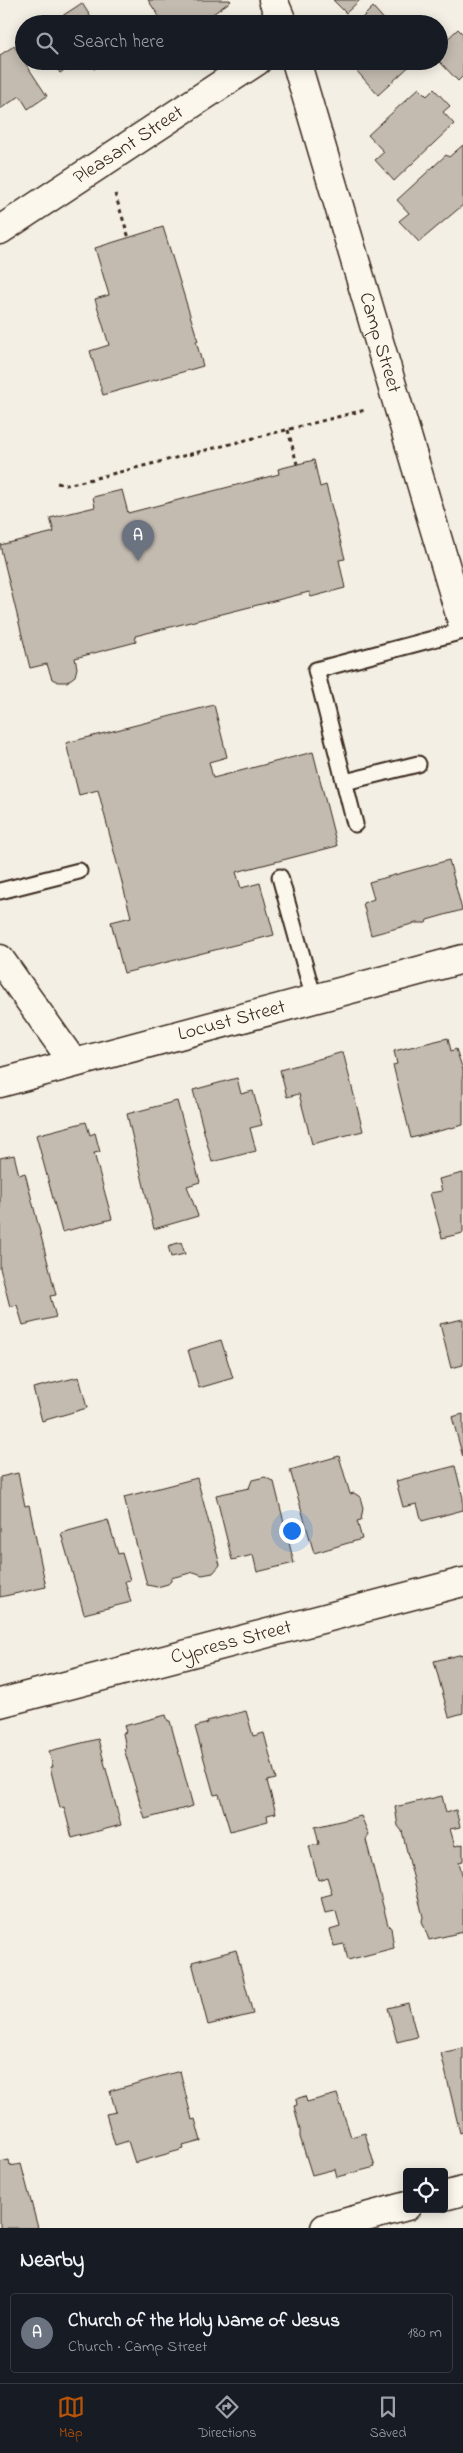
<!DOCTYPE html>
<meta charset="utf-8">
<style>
body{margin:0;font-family:"Indie Flower",sans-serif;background:#242831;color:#f1f3f6}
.controls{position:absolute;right:15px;bottom:15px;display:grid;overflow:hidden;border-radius:5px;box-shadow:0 2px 12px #0003}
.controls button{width:45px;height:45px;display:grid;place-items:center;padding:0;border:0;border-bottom:1px solid #363941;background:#171b24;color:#f1f3f6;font:25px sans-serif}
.you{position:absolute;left:291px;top:1530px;width:18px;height:18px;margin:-12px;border:4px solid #fff;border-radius:50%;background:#1a73e8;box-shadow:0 0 0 8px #1a73e833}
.badge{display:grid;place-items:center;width:32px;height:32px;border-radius:50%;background:#b45309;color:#fff;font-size:16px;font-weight:700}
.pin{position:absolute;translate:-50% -41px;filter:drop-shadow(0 1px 2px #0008)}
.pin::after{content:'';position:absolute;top:26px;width:18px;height:15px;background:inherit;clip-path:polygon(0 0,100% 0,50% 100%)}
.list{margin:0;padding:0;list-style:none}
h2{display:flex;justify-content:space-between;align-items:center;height:65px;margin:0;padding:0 20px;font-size:21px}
h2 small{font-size:16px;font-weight:400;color:#9ea1a6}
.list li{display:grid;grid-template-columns:32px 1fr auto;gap:15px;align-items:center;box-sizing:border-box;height:80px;margin:0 10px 10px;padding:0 10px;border:1px solid #363941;border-radius:5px}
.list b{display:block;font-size:19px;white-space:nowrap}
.list p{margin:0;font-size:16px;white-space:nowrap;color:#9ea1a6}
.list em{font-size:16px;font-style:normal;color:#9ea1a6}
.icon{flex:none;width:28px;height:28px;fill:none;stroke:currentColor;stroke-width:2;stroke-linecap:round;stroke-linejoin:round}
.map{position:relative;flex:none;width:463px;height:2228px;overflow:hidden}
.search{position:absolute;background:#171b24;box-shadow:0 2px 12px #0003;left:15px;right:15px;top:15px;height:55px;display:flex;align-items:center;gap:12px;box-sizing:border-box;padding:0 18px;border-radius:28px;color:#9ea1a6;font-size:19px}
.sheet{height:155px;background:#171b24}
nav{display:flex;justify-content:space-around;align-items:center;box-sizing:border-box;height:70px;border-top:1px solid #363941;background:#171b24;font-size:14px;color:#9ea1a6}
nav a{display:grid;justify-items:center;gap:2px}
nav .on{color:#b45309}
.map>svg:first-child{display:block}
.building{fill:#c3bbb0;stroke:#3b2a1e}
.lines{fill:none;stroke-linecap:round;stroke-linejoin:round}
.service-casing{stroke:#3b2a1e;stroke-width:19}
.minor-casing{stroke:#3b2a1e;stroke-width:31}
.tertiary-casing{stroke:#3b2a1e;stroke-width:31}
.path{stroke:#3b2a1e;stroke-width:3;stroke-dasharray:4 4;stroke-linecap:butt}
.service{stroke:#fbf7ec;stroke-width:15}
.minor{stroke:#fbf7ec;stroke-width:28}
.tertiary{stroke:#fbf7ec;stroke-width:28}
.labels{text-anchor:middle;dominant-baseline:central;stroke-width:5;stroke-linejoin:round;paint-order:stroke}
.street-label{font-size:20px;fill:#3b2a1e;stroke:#fbf7ec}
</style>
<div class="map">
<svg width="463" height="2228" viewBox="0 0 463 2228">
<rect width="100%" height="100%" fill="#f3efe4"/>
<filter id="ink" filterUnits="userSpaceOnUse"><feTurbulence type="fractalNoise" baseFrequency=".02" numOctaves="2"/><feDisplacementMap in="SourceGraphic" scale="10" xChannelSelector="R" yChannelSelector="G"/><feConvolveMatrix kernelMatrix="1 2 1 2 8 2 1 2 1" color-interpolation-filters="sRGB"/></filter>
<g filter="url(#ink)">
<g class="building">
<path d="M148,0H230L231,1L199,24H164Z"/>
<path d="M333,0H360L346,13Z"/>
<path d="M82,3L95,24H50Z"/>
<path d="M373,7L388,24H356Z"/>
<path d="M458,29L463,34V76L458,81L439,61V47Z"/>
<path d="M14,46L47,96L28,109L20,96L0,109V55Z"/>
<path d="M53,61H77L60,73Z"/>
<path d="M89,61H107L94,69Z"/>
<path d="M348,61H415L378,95Z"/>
<path d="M419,88L427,96L434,89L450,106L443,112L454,124L394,181L375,160L384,152L368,135Z"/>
<path d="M463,145V205L419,242L399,221L409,213L397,200L446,155L449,157Z"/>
<path d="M163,227L198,341H196L203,366L103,395L90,351L109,345L95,299L109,295L95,248Z"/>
<path d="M314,460L320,487L326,485L345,559L339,560L345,588L311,597L309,592L135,636L136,642L75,658L77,668L75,676L67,682H58L52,679L47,664L30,668L0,545L54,532L50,518L95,507L93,497L122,490L128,513L279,474L278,469Z"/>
<path d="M214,705L227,757L209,762L213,778L313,752L337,846L236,872L241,888L260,883L274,935L124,973L111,922L131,917L98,790L79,795L66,743Z"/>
<path d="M449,860L462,910L427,920L426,923H416L371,935L363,903L374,899L369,882Z"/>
<path d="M448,1038L451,1051L456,1049L463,1070V1125L411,1138L393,1065L397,1064L394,1051Z"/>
<path d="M343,1052L363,1131L312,1144L299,1094L287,1097L280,1070Z"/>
<path d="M237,1078L241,1094L253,1091L262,1125L250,1128L256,1151L212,1162L193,1090Z"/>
<path d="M177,1101L200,1182L187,1186L198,1216L154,1229L127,1114Z"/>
<path d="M86,1122L90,1135L95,1133L100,1152L94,1153L112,1219L62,1232L36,1135Z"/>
<path d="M14,1155L19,1175L25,1173L56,1295L50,1296L56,1317L23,1325L17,1305L10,1307L0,1268V1158Z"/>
<path d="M463,1173V1233L442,1238L430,1193L442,1191L439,1179Z"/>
<path d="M181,1242L185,1254L171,1257L168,1246Z"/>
<path d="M463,1319V1365L451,1368L440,1324Z"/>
<path d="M221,1340L233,1378L199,1388L188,1350Z"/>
<path d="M79,1377L87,1408L42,1421L33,1388Z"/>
<path d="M463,1414V1457L452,1417Z"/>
<path d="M339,1456L350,1494L354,1493L360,1497L363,1508L361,1520L357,1521L362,1539L314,1553L290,1470Z"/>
<path d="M455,1466L463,1498V1510L422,1521L417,1504L403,1507L396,1481Z"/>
<path d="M18,1473L25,1506L29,1505L46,1587L0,1597V1477Z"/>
<path d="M265,1477L274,1482L294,1563L257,1572L253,1555L232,1560L216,1495L249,1488L252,1480Z"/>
<path d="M197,1478L220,1565L213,1573L202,1575L194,1572L171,1578V1581L168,1584L157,1587L147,1585L124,1497Z"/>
<path d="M108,1520L118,1554L122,1553L130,1580L125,1581L131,1602L84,1614L61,1533Z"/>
<path d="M463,1654V1713L449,1717L434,1661Z"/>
<path d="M246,1711L253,1736L264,1733L276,1779L267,1781L276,1813L267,1815L268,1821L230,1831L219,1794L214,1795L195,1727L208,1723L207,1721Z"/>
<path d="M166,1715L168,1721H170L193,1806L145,1819L124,1749L126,1748L123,1733L126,1732L124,1726Z"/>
<path d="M98,1739L121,1825L72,1838L64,1807L60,1808L50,1767H53L49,1751Z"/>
<path d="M442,1796L446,1813L456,1810L460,1827L450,1829L455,1846L463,1844V1861L459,1862L463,1878V1932L429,1940L422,1921L423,1917L402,1831L398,1826L395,1807Z"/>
<path d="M361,1816L369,1835L366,1840L388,1925L391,1928L394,1948L348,1960L344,1944L334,1946L330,1930L340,1927L336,1911L325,1913L321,1897L332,1894L327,1877L318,1880L309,1846L319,1844L315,1827Z"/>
<path d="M236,1950L253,2014L208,2025L192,1962Z"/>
<path d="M408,2003L417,2037L397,2042L388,2008Z"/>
<path d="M463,2048V2132L460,2133L441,2053Z"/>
<path d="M180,2071L192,2120L195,2119L201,2141L183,2146L184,2149L135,2163L128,2141L115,2145L106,2114L116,2112L110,2091Z"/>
<path d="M337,2094L351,2137L365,2133L375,2167L337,2177L335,2169L312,2175L300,2137V2130L294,2106L297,2105L296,2099L305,2096L307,2102Z"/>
<path d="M9,2160L10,2166L21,2164L38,2228H0V2162Z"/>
</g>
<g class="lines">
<g class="service-casing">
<g id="service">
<path d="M345,782L418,764"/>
<path d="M355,824L316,670L463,631"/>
<path d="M280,877L314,999"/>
<path d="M0,891L79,871"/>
</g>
</g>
<g class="minor-casing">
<g id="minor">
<path id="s1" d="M0,230L257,61"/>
<path d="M0,959L73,1062"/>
<path id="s2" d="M0,1083L463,959"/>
<path d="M444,2196L463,2191"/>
<path d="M325,2228L407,2206"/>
</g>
</g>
<g class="tertiary-casing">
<g id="tertiary">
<path d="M273,0L283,24"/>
<path id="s3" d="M296,61L463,625"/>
<path id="s4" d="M0,1703L463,1582"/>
</g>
</g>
<g class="path">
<path d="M115,194L129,238"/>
<path d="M288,430L297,464"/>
<path d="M57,483L66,485L80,482L365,410"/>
</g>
<use href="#service" class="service"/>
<use href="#minor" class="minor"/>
<use href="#tertiary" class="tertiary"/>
</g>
</g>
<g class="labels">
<g class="street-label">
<text stroke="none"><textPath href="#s1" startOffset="154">Pleasant Street</textPath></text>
<text stroke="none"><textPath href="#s3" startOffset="294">Camp Street</textPath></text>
<text stroke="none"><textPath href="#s2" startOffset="240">Locust Street</textPath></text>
<text stroke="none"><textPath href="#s4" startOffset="239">Cypress Street</textPath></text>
</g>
</g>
</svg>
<div class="controls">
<button><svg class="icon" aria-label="locate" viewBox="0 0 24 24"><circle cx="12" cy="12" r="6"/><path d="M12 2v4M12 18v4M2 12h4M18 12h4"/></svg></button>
</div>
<div class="you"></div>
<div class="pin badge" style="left:138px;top:561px;background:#6b7280">A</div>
<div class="search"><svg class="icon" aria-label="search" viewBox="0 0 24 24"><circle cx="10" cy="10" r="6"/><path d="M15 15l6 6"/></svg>Search here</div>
</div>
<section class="sheet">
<h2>Nearby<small></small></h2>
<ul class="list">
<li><span class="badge" style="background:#6b7280">A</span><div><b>Church of the Holy Name of Jesus</b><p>Church · Camp Street</p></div><em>180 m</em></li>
</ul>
</section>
<nav>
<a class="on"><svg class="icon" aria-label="map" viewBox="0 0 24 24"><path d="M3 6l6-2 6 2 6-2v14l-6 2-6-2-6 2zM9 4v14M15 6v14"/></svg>Map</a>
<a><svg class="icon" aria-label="directions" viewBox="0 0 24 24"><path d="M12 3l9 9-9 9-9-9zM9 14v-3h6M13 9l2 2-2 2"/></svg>Directions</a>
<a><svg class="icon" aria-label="saved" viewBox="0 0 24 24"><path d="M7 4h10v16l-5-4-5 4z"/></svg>Saved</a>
</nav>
